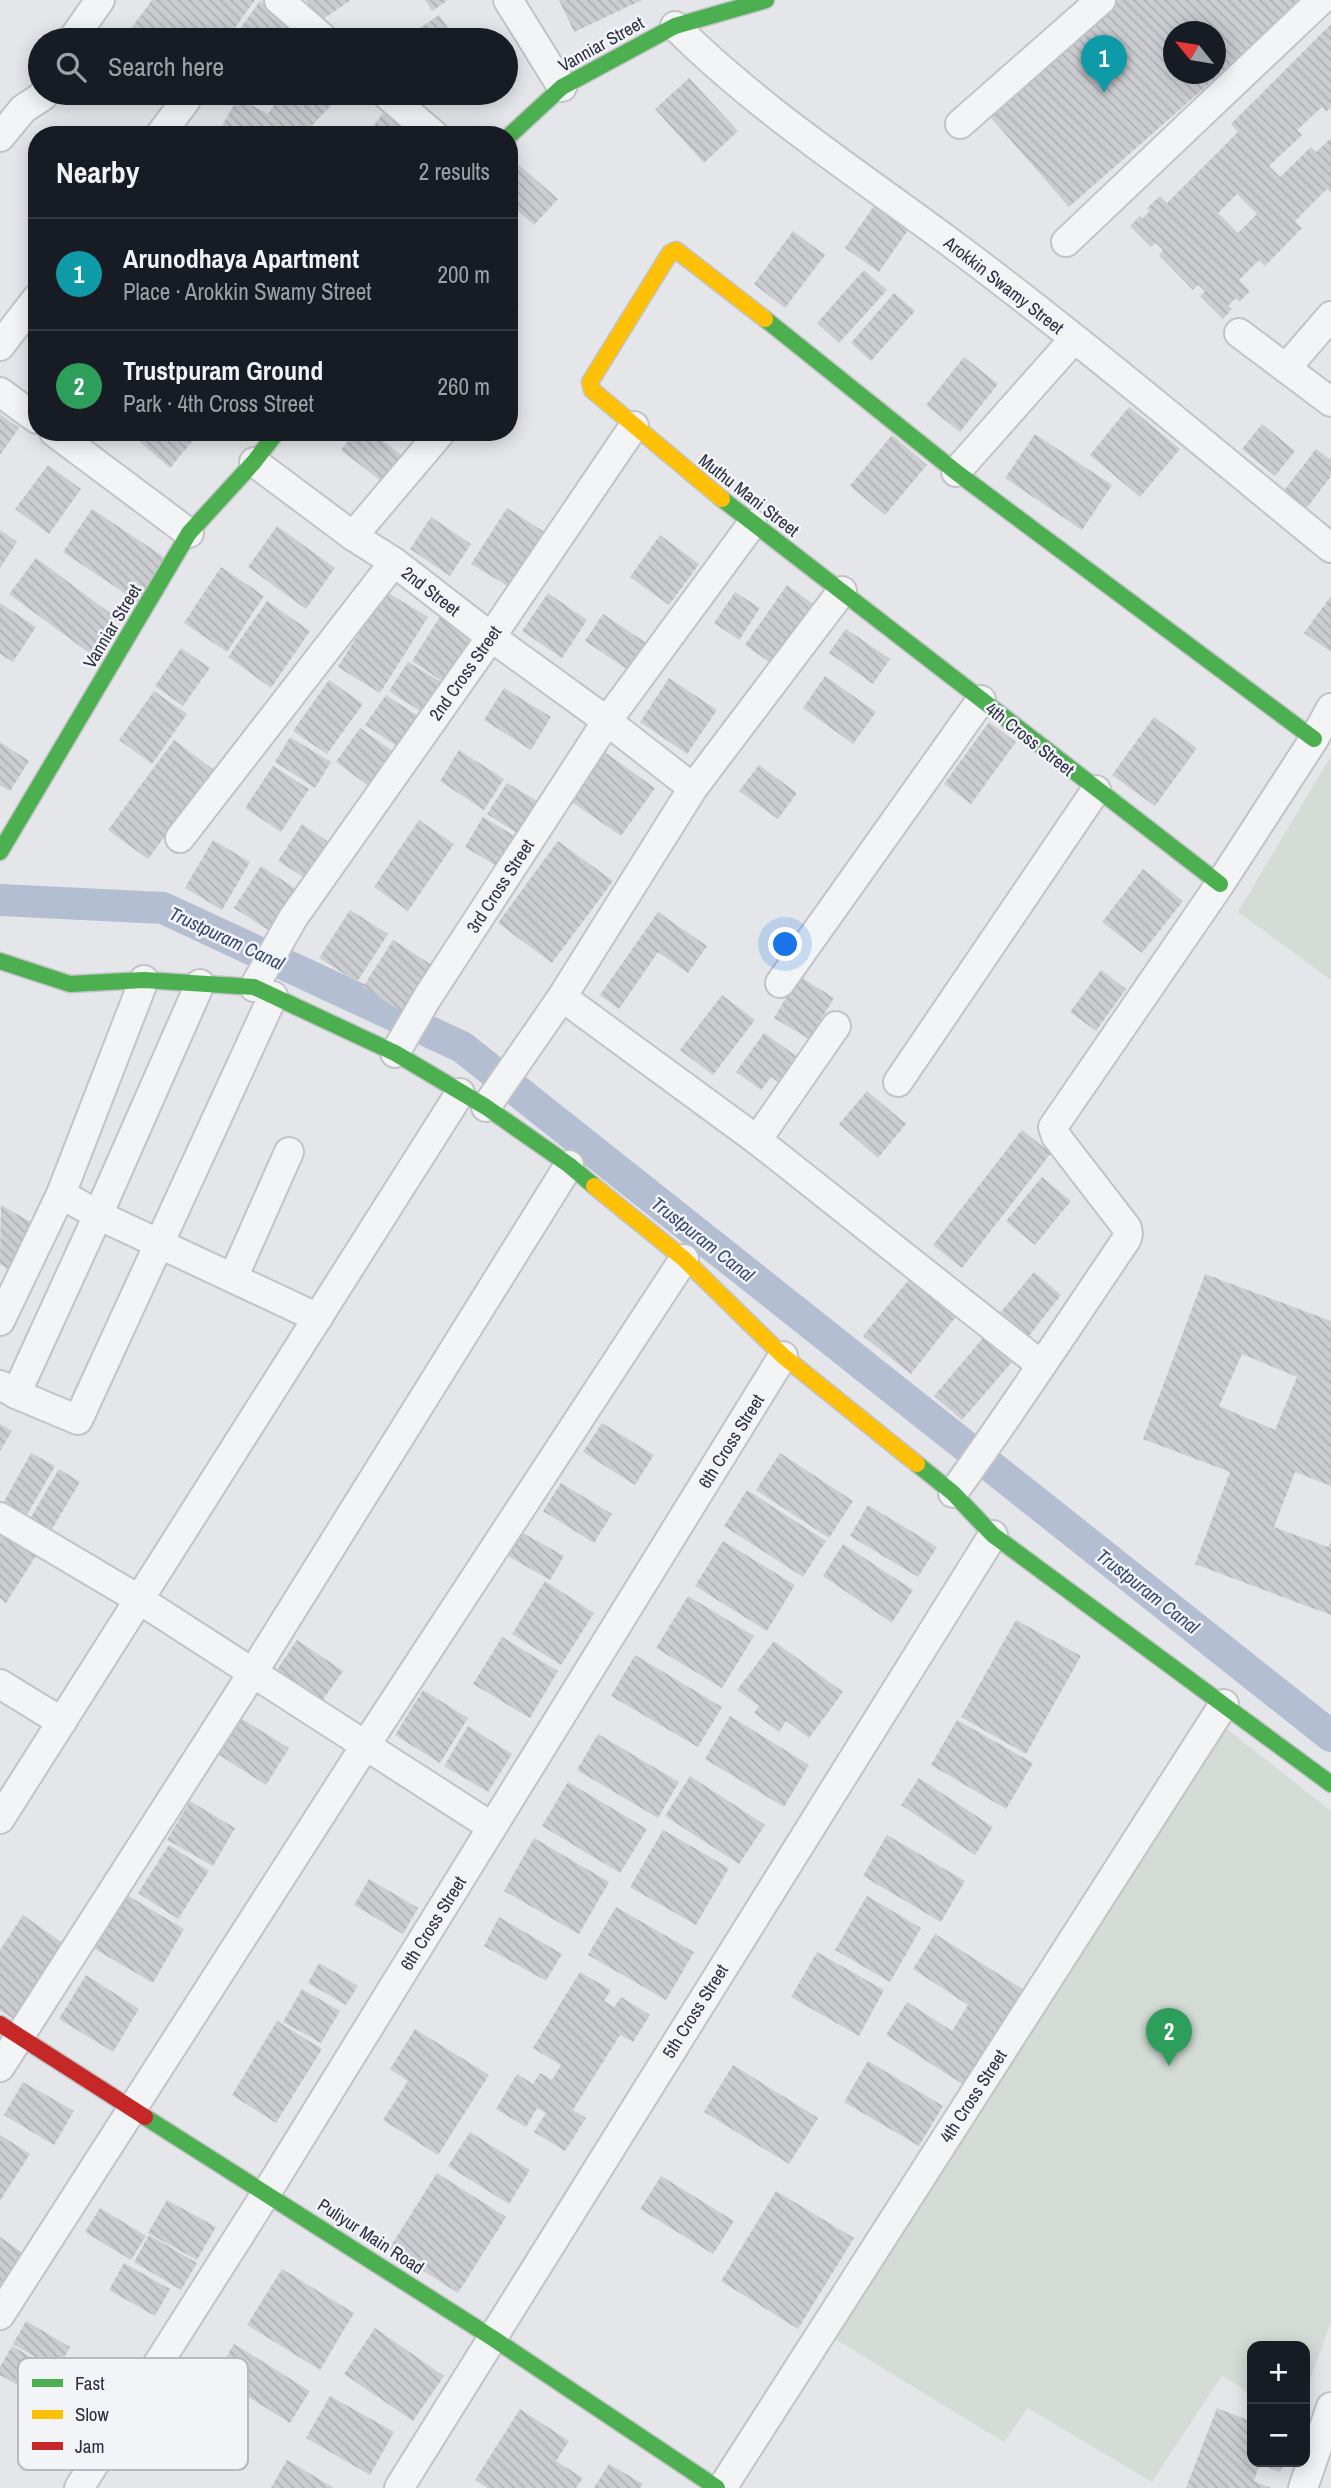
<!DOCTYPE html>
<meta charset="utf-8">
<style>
body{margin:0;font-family:"Archivo Narrow",sans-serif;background:#242831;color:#f1f3f6}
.controls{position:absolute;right:21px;bottom:21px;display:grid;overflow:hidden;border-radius:14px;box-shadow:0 4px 18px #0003}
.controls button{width:63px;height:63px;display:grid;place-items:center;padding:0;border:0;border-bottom:2px solid #363941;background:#171b24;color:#f1f3f6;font:35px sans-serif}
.compass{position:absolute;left:1163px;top:21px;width:63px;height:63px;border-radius:50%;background:#171b24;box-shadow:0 4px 18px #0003;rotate:300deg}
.you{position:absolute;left:786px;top:945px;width:24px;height:24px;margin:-18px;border:5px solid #fff;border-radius:50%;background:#1a73e8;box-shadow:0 0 0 10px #1a73e833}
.badge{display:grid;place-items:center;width:46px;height:46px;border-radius:50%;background:#db2777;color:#fff;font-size:23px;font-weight:700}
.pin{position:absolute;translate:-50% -58px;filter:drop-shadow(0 2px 4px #0008)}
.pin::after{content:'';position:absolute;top:37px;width:24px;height:21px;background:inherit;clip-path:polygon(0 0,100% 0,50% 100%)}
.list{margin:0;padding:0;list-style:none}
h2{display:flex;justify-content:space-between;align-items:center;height:91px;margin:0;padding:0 28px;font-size:30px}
h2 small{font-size:23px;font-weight:400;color:#9ea1a6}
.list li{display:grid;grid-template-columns:46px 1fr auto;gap:21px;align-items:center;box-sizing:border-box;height:112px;padding:0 28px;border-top:2px solid #363941}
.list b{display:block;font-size:26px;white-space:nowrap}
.list p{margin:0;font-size:23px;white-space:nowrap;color:#9ea1a6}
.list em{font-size:23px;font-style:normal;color:#9ea1a6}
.icon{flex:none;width:38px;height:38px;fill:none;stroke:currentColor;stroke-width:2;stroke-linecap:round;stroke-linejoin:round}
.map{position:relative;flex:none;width:1331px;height:2488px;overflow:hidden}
.search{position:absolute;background:#171b24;box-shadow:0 4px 18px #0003;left:28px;top:28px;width:490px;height:77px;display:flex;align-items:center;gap:18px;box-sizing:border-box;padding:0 24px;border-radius:38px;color:#9ea1a6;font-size:26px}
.panel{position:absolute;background:#171b24;box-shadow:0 4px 18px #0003;left:28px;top:126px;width:490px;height:315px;border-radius:28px}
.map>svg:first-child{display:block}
.park{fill:#d4dcd5}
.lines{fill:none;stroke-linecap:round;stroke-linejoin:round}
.canal{stroke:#b4bed2;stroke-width:32}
.building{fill:url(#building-back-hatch);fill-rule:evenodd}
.street-casing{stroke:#c1c3c6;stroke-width:32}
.fast-casing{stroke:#c1c3c6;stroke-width:19}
.slow-casing{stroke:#c1c3c6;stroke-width:19}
.jam-casing{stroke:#c1c3c6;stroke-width:19}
.street{stroke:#f3f4f6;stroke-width:28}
.fast{stroke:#4caf50;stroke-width:16}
.slow{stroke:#ffc107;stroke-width:16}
.jam{stroke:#c62828;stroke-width:16}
.labels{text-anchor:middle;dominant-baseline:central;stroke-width:5;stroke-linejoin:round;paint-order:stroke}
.street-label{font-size:18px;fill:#2b3042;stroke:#f3f4f8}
.water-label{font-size:19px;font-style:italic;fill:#374874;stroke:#f3f4f8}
.key{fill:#f3f4f8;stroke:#b7b9c1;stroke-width:2}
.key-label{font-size:19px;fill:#2b3042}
</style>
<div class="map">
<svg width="1331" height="2488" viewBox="0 0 1331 2488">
<defs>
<pattern id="building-back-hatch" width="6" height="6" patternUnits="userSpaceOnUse" patternTransform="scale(1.75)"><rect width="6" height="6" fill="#cbcdd1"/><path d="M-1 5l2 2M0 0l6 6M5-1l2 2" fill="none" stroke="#aeb0b5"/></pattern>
</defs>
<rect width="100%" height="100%" fill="#e4e6e9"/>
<g class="park">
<path d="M1331,756V980L1238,912Z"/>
<path d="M1223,1726L1331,1811V2321L1305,2394V2346H1252V2395L1222,2375L1152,2482L1028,2408L1004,2442L835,2339Z"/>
</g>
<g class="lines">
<path class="canal" d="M0,900L163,908L462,1047L1331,1736"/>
</g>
<g class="building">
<path d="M152,0H255L226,40H150L132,27Z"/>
<path d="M306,0H351L320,21Z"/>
<path d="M425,0H448L432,11Z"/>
<path d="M559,0H642L574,32Z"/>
<path d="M1115,0H1304L1069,207L987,113ZM1174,32H1216V74H1174Z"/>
<path d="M260,1L299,29L291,40H232Z"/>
<path d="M439,15L456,40H402Z"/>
<path d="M1331,24V107L1326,112L1322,107L1297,130L1302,135L1269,166L1280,177L1311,147L1316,152L1331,138V193L1327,189L1295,221L1302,228L1265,266L1259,260L1239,280L1250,291L1239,302L1236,298L1228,306L1232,309L1223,319L1200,296L1205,291L1198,285L1193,290L1159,255L1163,250L1156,243L1151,247L1130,226L1140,216L1142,219L1150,211L1147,208L1160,196L1167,203L1238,132L1231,124ZM1237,194L1257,214L1238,233L1218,213Z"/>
<path d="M689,78L738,131L704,163L655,109Z"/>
<path d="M282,93H339L337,99L303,135H230L220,129L238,98L268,114Z"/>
<path d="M383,113L412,135H367Z"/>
<path d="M519,165L558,199L534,225L509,203V176Z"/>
<path d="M876,203L910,227L879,272L845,248Z"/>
<path d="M793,231L825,255L785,308L754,284Z"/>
<path d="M864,270L887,290L839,343L817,323Z"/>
<path d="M894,293L915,311L871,361L851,343Z"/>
<path d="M509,299L519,305L509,321Z"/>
<path d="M964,357L998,384L960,432L926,405Z"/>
<path d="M1129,407L1180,449L1140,497L1090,455Z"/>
<path d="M0,414L19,428L0,455Z"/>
<path d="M1262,424L1295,451L1275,476L1242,449Z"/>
<path d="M146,432H200L170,468L139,441Z"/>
<path d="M355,432H372L402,456L382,482L341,450Z"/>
<path d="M1035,434L1112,485L1082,530L1005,478Z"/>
<path d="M892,435L927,465L885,515L850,486Z"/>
<path d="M1316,449L1331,460V476L1306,509L1283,492Z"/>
<path d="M48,465L81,489L49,534L15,509Z"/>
<path d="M507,508L549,535L514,590L471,564Z"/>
<path d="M92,509L167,559L138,602L63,552Z"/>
<path d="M431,517L471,544L450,576L410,549Z"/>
<path d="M277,526L335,568L306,609L248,567Z"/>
<path d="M0,530L17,542L0,568Z"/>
<path d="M660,535L699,564L669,605L630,577Z"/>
<path d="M36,558L118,619L92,655L9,594Z"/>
<path d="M221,567L264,596L227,652L184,623Z"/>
<path d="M787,585L817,607L775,666L745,645Z"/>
<path d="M385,591L428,617L380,693L338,667Z"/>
<path d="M735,592L760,608L739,640L714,623Z"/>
<path d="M548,593L587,620L562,658L522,631Z"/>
<path d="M1331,596V652L1304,633Z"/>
<path d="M267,601L310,631L271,688L228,657Z"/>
<path d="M0,603L36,627L13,662L0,654Z"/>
<path d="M603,614L645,642L627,669L585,641Z"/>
<path d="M441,615L478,638L448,685L412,661Z"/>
<path d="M846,629L890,659L873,684L829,653Z"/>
<path d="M181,648L210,668L183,706L155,686Z"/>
<path d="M408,662L449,687L429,717L389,691Z"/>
<path d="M825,676L876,712L853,744L803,708Z"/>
<path d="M669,678L717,710L687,754L640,722Z"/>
<path d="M329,680L363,704L327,754L293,731Z"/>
<path d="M504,688L551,717L531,750L484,720Z"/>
<path d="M154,691L187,714L152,764L119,740Z"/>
<path d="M386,695L424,720L404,751L365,725Z"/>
<path d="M1154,717L1197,748L1155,806L1112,775Z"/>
<path d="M989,722L1016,742L971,804L944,784Z"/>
<path d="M360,728L398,755L373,789L336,762Z"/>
<path d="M290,737L331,762L315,788L275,762Z"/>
<path d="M174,740L214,770L148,859L108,830Z"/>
<path d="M0,742L29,761L10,791L0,785Z"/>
<path d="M459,750L504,779L484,810L440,781Z"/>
<path d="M603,751L655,788L621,836L569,800Z"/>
<path d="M759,765L797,793L778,819L739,791Z"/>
<path d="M273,766L309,789L281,832L245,808Z"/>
<path d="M507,783L547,807L527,839L487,814Z"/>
<path d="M483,817L523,841L505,871L465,847Z"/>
<path d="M419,820L454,844L408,911L374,887Z"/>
<path d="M302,824L336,847L313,883L278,861Z"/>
<path d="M213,840L250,862L222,910L185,888Z"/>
<path d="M558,841L613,881L552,963L498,923Z"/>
<path d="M261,866L302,893L276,935L234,908Z"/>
<path d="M1143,869L1183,901L1142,953L1102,922Z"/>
<path d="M350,910L388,934L357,982L319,958Z"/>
<path d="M658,912L707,946L688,973L658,952L619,1009L600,995Z"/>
<path d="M393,940L438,969L408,1016L363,987Z"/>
<path d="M1101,970L1126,989L1096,1031L1070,1012Z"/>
<path d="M799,976L834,998L809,1039L774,1018Z"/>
<path d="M722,995L755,1020L713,1075L680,1050Z"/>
<path d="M764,1033L802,1060L784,1086L771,1077L761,1090L736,1072Z"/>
<path d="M867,1091L906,1124L878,1158L839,1124Z"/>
<path d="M1022,1130L1051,1153L962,1268L933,1245Z"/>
<path d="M1042,1177L1071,1201L1035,1245L1006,1221Z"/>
<path d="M1,1205L34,1224L8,1269L0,1264Z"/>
<path d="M1034,1272L1061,1295L1029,1336L1000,1313Z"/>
<path d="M1205,1274L1331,1321V1486L1295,1472L1274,1527L1328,1547L1331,1541V1615L1195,1564L1230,1472L1143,1439ZM1242,1354L1297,1377L1275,1430L1219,1406Z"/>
<path d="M911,1277L958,1314L911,1374L863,1336Z"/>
<path d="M983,1338L1012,1362L962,1420L934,1396Z"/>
<path d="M602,1423L654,1455L635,1485L583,1452Z"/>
<path d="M0,1424L12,1431L0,1451Z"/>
<path d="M31,1453L55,1466L24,1520L1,1507Z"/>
<path d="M780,1453L853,1501L829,1538L756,1490Z"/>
<path d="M59,1469L80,1482L48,1536L27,1524Z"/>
<path d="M561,1483L612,1514L594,1543L543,1511Z"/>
<path d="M747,1490L826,1541L803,1577L724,1526Z"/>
<path d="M868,1505L937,1547L918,1577L850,1536Z"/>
<path d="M0,1526L39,1551L6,1603L0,1598Z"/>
<path d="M521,1532L564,1556L550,1580L508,1556Z"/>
<path d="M723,1541L795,1585L767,1631L695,1586Z"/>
<path d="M843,1544L913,1590L892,1623L823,1576Z"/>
<path d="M545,1581L594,1613L561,1665L512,1634Z"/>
<path d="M688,1596L754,1636L722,1688L656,1648Z"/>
<path d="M1016,1620L1081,1656L1026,1754L961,1717Z"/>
<path d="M502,1637L558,1671L530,1718L473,1684Z"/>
<path d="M297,1640L343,1671L319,1705L274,1674Z"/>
<path d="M774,1641L843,1692L809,1738L786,1721L779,1732L754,1713L759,1706L737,1690Z"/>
<path d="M635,1655L722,1707L698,1747L611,1696Z"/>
<path d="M423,1690L468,1718L440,1763L395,1735Z"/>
<path d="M730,1716L809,1765L784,1807L705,1759Z"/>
<path d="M239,1717L289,1748L266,1785L216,1753Z"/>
<path d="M957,1720L1033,1763L1006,1809L931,1765Z"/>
<path d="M468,1726L512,1754L488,1792L444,1766Z"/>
<path d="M598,1734L679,1782L658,1818L577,1770Z"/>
<path d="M690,1776L765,1825L739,1864L665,1816Z"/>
<path d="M919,1778L993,1827L975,1855L901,1805Z"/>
<path d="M568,1782L647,1829L620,1873L542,1826Z"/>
<path d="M190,1801L235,1828L213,1866L167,1840Z"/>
<path d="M663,1830L729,1868L696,1925L630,1887Z"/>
<path d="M887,1835L965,1881L941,1922L863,1876Z"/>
<path d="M534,1838L609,1882L579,1934L504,1891Z"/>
<path d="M169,1845L209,1871L178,1919L138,1893Z"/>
<path d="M369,1879L418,1908L403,1934L354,1905Z"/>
<path d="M127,1895L184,1929L153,1983L95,1949Z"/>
<path d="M867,1896L921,1928L890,1982L835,1950Z"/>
<path d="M616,1907L694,1952L666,2000L588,1955Z"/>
<path d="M23,1915L67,1946L17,2021L0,2010V1950Z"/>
<path d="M499,1917L562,1954L546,1981L484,1946Z"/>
<path d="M935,1934L1024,1990L964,2085L886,2035L907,2002L952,2031L968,2005L913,1969Z"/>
<path d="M817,1952L884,1990L859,2036L791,1997Z"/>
<path d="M319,1963L358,1986L346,2005L308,1983Z"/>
<path d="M580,1972L611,1990L604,2001L614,2007L621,1997L650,2015L633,2042L620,2035L573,2110L586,2118L565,2151L534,2132L546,2113L537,2108L526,2127L496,2109L517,2074L533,2084L540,2073L552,2080L561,2065L533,2048Z"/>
<path d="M86,1975L139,2009L113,2052L59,2019Z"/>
<path d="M302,1989L340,2011L321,2043L283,2022Z"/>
<path d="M277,2021L322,2049L276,2123L232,2095Z"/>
<path d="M415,2029L489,2075L438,2155L383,2120L408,2081L390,2069Z"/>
<path d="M868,2061L943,2106L919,2146L844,2102Z"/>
<path d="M733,2065L818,2118L789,2164L704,2112Z"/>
<path d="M23,2082L74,2111L54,2145L4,2115Z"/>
<path d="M470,2132L530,2170L509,2204L448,2166Z"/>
<path d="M0,2135L30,2154L0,2201Z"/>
<path d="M437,2173L506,2217L458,2293L389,2249Z"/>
<path d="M661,2176L734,2221L713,2254L640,2209Z"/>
<path d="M776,2191L854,2238L798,2329L721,2281Z"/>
<path d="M167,2200L216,2227L197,2260L148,2233Z"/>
<path d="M100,2208L146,2236L131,2260L85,2232Z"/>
<path d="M149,2235L197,2263L181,2290L134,2262Z"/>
<path d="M0,2237L23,2253L0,2286Z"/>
<path d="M124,2263L170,2289L155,2316L109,2290Z"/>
<path d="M282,2269L354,2313L320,2370L247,2325Z"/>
<path d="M26,2321L70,2347L57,2370L13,2344Z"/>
<path d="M375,2328L444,2376L413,2421L344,2374Z"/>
<path d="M234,2344L310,2391L290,2423L215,2376Z"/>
<path d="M12,2346L58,2373L43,2399L0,2375V2367Z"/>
<path d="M330,2396L394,2432L370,2475L306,2438Z"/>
<path d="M1217,2408L1252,2422V2462H1284L1280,2472L1260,2464L1254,2481L1271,2488H1186Z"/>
<path d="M520,2409L569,2441L556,2461L583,2478L576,2488H488L475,2480Z"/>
<path d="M287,2460L334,2488H271Z"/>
<path d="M609,2464L643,2484L640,2488H594Z"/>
</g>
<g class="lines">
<g class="street-casing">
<g id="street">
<path d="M279,0L325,40"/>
<path d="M508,0L562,87"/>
<path d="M675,26C760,111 863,177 959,249C1086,344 1207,447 1331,548"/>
<path d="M72,40L100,0"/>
<path d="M385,93L434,135"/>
<path d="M960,124L1101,0"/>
<path d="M160,135L186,100"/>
<path d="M0,137L23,109L43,96L44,93"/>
<path d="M1066,242L1321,0"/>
<path d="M1239,333L1331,402"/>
<path d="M0,346L37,298"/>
<path d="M1287,367L1331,316"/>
<path d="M0,392L37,419"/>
<path d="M54,432L189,533"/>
<path d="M254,462L353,536L394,562L491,637L607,721L693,788"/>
<path d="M956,472L1074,339"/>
<path d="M353,536L441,432"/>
<path d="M180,838L394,562"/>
<path d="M780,983L981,700"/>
<path d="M254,987L293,918L491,637L634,426"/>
<path d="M562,997L757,1140L1041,1365"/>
<path d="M395,1053L427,998L607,721L752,524"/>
<path d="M898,1082L1096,790"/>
<path d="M486,1107L562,997L693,788L842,591"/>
<path d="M757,1140L836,1026"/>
<path d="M61,1194L98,1215L318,1318"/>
<path d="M233,1278L289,1152"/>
<path d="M0,1321L61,1194L144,980"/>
<path d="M0,1385L16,1394L78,1420L273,996"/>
<path d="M16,1394L98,1215L200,984"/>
<path d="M953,1493C1013,1410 1069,1324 1126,1240L1128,1234L1127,1228L1056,1136L1053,1127L1220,884L1314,739L1331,708"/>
<path d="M0,1517L140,1600L492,1827"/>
<path d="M0,1684L62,1722"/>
<path d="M0,1819L460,1093"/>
<path d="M0,2067L252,1674L569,1165"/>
<path d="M0,2315L365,1746L684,1259"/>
<path d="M79,2488L267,2192L783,1356"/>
<path d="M399,2488L993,1535"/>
<path d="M722,2488L1224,1704"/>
<path d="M1303,2488L1331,2407"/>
</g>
</g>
<g class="fast-casing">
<g id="fast">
<path d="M509,136L562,87L675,26L766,0"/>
<path d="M765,319L956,472L1314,739"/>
<path d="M722,499L1220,884"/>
<path d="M0,852L189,533L254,462L277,432"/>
<path d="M0,961L70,984L144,980L254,987L395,1053L486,1107L569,1165L594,1186"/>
<path d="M917,1464L953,1493L993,1535L1331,1784"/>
<path d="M145,2117L491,2337L717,2488"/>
</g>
</g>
<g class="slow-casing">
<g id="slow">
<path d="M722,499L592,390L590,382L670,253L676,250L765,319"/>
<path d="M594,1186L684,1259L783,1356L917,1464"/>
</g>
</g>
<g class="jam-casing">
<path id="jam" d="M0,2024L145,2117"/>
</g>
<use href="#street" class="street"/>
<use href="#fast" class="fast"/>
<use href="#slow" class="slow"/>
<use href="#jam" class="jam"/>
</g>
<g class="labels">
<g class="street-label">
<text transform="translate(601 44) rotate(-29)">Vanniar Street</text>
<text transform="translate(1004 285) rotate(38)">Arokkin Swamy Street</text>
<text transform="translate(749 495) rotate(38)">Muthu Mani Street</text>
<text transform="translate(431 591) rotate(38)">2nd Street</text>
<text transform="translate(112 626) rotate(-59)">Vanniar Street</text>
<text transform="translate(465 673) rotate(-55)">2nd Cross Street</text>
<text transform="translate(1030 739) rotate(38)">4th Cross Street</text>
<text transform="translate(500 886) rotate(-57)">3rd Cross Street</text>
<text transform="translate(731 1441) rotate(-58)">6th Cross Street</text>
<text transform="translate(433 1923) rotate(-58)">6th Cross Street</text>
<text transform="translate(695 2011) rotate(-58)">5th Cross Street</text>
<text transform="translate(973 2096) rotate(-57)">4th Cross Street</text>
<text transform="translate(371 2236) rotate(33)">Puliyur Main Road</text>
</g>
<g class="water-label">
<text transform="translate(227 938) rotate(25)">Trustpuram Canal</text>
<text transform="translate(703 1239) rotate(38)">Trustpuram Canal</text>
<text transform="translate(1148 1591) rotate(38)">Trustpuram Canal</text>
</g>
</g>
<rect x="18" y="2358" width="230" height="112" rx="10" class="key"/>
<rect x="32" y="2379" width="31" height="8" fill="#4caf50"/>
<rect x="32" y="2410" width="31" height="9" fill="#ffc107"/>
<rect x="32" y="2442" width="31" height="8" fill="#c62828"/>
<g class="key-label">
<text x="75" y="2390">Fast</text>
<text x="75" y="2421">Slow</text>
<text x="75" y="2453">Jam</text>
</g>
</svg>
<div class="controls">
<button>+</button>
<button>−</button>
</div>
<svg class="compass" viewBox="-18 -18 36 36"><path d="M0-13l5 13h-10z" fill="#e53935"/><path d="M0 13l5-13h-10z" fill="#9ea1a6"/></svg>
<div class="you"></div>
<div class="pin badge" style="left:1104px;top:93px;background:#0f9aa8">1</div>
<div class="pin badge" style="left:1169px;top:2066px;background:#2e9e5b">2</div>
<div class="search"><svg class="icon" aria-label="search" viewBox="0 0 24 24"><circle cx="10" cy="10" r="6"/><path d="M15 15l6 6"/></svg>Search here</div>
<section class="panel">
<h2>Nearby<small>2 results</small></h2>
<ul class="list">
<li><span class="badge" style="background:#0f9aa8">1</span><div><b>Arunodhaya Apartment</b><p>Place · Arokkin Swamy Street</p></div><em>200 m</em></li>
<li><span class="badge" style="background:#2e9e5b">2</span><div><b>Trustpuram Ground</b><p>Park · 4th Cross Street</p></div><em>260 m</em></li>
</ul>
</section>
</div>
